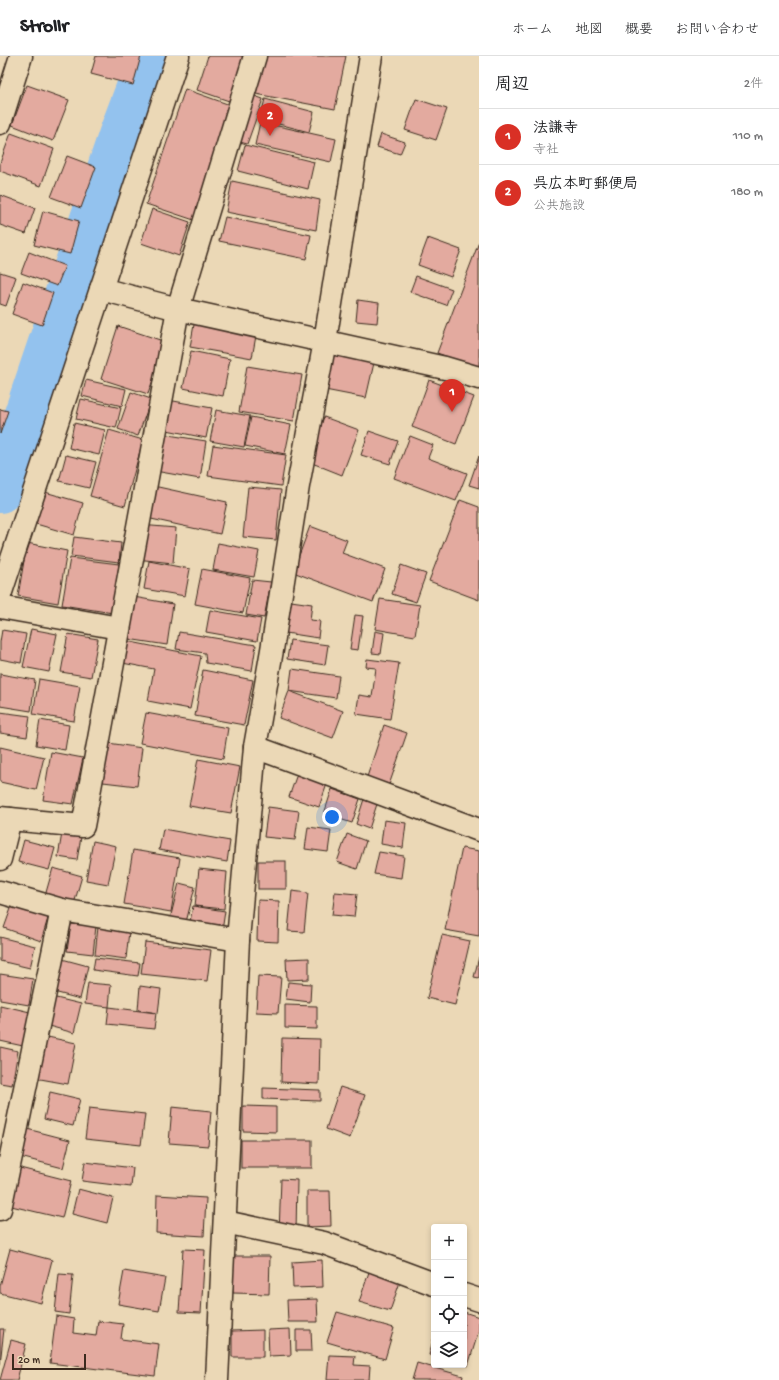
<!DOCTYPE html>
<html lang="ja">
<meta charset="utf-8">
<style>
body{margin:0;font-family:"Gochi Hand","Klee One",sans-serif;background:#f2f2f2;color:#202124}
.controls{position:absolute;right:12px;bottom:12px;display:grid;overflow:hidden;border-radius:4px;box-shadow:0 2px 6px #0003}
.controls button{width:36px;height:36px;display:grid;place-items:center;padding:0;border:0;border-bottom:1px solid #e0e0e0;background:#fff;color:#202124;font:20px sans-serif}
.scale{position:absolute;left:12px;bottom:10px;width:74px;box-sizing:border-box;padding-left:4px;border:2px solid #3b2a1e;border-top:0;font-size:11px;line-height:14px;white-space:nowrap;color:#3b2a1e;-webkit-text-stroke:3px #ebd8b6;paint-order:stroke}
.you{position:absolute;left:332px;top:761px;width:14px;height:14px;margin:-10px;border:3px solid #fff;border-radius:50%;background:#1a73e8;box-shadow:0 0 0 6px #1a73e833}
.badge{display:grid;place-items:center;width:26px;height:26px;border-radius:50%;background:#d93025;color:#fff;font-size:13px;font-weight:700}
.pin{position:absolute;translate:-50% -33px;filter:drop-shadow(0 1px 2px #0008)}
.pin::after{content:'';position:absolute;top:21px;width:14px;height:12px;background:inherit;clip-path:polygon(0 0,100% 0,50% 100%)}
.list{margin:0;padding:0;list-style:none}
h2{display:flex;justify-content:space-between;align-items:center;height:52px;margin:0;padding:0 16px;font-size:17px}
h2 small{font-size:13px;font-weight:400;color:#757577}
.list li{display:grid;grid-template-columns:26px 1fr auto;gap:12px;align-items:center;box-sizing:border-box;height:56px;padding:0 16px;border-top:1px solid #e0e0e0}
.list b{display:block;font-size:15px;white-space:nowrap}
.list p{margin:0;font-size:13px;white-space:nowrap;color:#757577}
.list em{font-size:13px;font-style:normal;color:#757577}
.icon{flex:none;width:22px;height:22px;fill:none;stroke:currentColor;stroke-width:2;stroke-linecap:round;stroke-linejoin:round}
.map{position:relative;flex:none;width:479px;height:1324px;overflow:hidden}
header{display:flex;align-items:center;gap:24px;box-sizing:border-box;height:56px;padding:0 20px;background:#fff;border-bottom:1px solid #e0e0e0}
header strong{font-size:19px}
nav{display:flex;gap:22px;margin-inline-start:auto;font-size:14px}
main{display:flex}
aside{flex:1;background:#fff}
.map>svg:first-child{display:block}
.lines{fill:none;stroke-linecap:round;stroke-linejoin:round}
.river{stroke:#93c2ee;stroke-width:44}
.building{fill:#e3aa9f;stroke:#3b2a1e}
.minor-casing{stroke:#3b2a1e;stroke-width:25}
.minor{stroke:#ebd8b6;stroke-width:22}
</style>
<header>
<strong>Strollr</strong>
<nav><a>ホーム</a><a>地図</a><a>概要</a><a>お問い合わせ</a></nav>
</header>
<main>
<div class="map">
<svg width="479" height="1324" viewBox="0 0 479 1324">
<rect width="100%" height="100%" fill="#ebd8b6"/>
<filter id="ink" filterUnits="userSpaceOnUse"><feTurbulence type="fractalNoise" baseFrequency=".025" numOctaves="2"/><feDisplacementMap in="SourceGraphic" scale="8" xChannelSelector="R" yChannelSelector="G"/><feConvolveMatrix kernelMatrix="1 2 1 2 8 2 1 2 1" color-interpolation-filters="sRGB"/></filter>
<g filter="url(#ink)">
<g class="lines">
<path class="river" d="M0,435L120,80L150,0"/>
</g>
<g class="building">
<path d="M96,0H141L133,29L91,18Z"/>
<path d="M208,0H248L232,46L197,34Z"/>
<path d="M263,0H346L335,53L256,38Z"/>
<path d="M27,29L69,44L53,85L12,69Z"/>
<path d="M185,33L233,50L194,164L146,148Z"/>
<path d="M249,38L263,43L247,88L233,84Z"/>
<path d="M265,43L314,56L309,76L260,63Z"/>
<path d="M416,43L447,53L436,84L405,74Z"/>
<path d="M260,66L336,83L331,106L255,89Z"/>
<path d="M11,77L54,93L41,130L0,115V107Z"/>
<path d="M381,78L405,86L400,98L377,91Z"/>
<path d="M245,89L314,106L308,133L238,115Z"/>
<path d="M67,100L96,111L81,152L51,141Z"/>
<path d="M232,125L320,144L316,174L226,156Z"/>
<path d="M0,139L35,152L26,178L0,169Z"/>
<path d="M152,153L190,166L179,200L141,187Z"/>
<path d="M43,155L79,165L70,198L34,189Z"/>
<path d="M225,161L311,179L306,203L219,185Z"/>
<path d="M428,182L461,194L451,221L418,209Z"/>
<path d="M479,186V312L437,297Z"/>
<path d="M29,196L65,210L57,230L21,217Z"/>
<path d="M0,216L16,221L6,250L0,248Z"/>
<path d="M416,220L452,233L446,249L410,236Z"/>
<path d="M23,226L53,237L42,269L12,258Z"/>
<path d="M358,244L379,247L377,267L356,265Z"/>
<path d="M195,263L257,274L252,302L190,291Z"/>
<path d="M118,270L166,286L148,338L101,323Z"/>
<path d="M335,290L376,298L366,342L325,334Z"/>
<path d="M191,295L230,303L223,340L183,332Z"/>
<path d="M247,310L302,319L294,365L239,356Z"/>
<path d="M86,324L126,333L122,350L82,340Z"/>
<path d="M429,324L474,341L456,388L412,371Z"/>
<path d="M131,336L151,343L138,380L118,373Z"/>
<path d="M81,343L121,352L116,372L76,363Z"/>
<path d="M168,344L212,352L206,382L162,373Z"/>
<path d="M0,353L8,355L0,378Z"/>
<path d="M216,354L250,360L244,391L210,385Z"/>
<path d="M251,361L291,369L285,398L245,390Z"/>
<path d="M324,361L359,374L342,419L307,405Z"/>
<path d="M74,367L105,374L99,399L69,392Z"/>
<path d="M109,374L143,384L125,450L90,440Z"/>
<path d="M369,375L398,385L390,408L361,399Z"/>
<path d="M162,378L206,385L200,423L155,415Z"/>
<path d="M410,380L433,389L428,402L467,417L456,445L394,422Z"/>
<path d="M213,389L286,399L281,430L208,420Z"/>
<path d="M66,399L96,406L89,432L59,425Z"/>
<path d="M479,400V432L469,429Z"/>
<path d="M149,429L227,446L220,478L142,461Z"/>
<path d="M248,431L281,434L276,484L243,481Z"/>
<path d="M45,436L83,447L74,479L36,468Z"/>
<path d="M460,444L479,451V544L429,525Z"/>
<path d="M140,469L176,472L173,507L136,503Z"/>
<path d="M310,470L347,484L342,497L385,513L373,546L293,516Z"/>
<path d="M74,481L121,487L119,506L71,500Z"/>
<path d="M27,487L67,495L58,547L18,540Z"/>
<path d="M218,487L259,495L254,521L213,514Z"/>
<path d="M70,502L119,508L113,557L62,549Z"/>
<path d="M149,505L190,513L185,540L144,533Z"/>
<path d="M401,509L426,518L416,546L392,538Z"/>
<path d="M202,513L250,522L243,557L195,548Z"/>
<path d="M252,524L271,526L264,562L246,559Z"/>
<path d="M128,540L173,548L167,589L121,582Z"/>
<path d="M380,543L420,549L415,580L375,573Z"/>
<path d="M291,545L312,548L310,564L320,565L318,582L286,577Z"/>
<path d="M210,554L261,563L257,585L206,576Z"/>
<path d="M355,559L363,560L358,594L350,593Z"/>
<path d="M31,573L57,578L49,616L23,611Z"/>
<path d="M2,574L26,578L21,607L0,603V586Z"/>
<path d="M375,575L384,577L381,598L372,597Z"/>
<path d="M179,576L256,589L252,615L206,607L205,597L176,593Z"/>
<path d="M68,578L98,583L91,621L61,616Z"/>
<path d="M121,584L201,600L190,653L148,645L154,613L117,606Z"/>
<path d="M290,584L328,589L325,609L287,603Z"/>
<path d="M367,603L399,607L390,663L356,658L359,639L372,641L376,612L366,611Z"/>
<path d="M292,613L339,620L336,642L289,635Z"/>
<path d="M203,614L253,624L244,669L195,660Z"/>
<path d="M0,618L35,624L31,655L0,650Z"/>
<path d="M39,623L80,630L74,665L33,658Z"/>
<path d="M289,635L343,655L333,682L279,662Z"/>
<path d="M0,656L30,660L27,681L0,677Z"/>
<path d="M146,657L228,672L223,703L140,687Z"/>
<path d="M40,664L69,669L65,694L36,689Z"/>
<path d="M384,669L407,677L389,729L367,721Z"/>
<path d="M108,687L142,692L137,730L103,726Z"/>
<path d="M0,691L44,701L36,734L0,726Z"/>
<path d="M51,696L83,702L73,748L43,744Z"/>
<path d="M198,703L240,711L231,757L189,750Z"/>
<path d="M298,715L328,725L319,751L289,741Z"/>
<path d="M332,733L360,743L352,767L324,758Z"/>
<path d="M364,743L377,748L369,773L356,768Z"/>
<path d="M268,751L299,755L295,784L264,781Z"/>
<path d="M384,764L406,767L403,792L381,788Z"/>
<path d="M308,771L331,774L328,796L305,793Z"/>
<path d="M163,773L230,785L227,806L159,794Z"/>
<path d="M62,777L81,781L77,804L58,801Z"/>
<path d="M347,778L366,785L357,813L337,806Z"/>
<path d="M24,784L55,792L49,814L18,806Z"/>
<path d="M93,785L116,790L108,828L86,824Z"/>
<path d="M462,792L479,795V880L445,874Z"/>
<path d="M133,794L180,802L171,856L124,848Z"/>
<path d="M379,796L404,800L401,822L374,818Z"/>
<rect x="258" y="805" width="28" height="28"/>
<path d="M53,812L82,820L74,848L45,840Z"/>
<path d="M199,813L227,816L224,853L195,850Z"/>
<path d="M179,827L195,831L185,870L169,867Z"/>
<path d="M292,835L308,837L304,876L288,875Z"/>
<path d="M335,836L357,838L354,861L332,859Z"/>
<path d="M258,844L279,845L278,886L257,885Z"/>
<path d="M13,847L49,859L41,885L4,872Z"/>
<path d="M193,850L225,855L222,875L189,871Z"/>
<path d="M71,868L96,870L93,898L67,895Z"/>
<path d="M98,871L129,875L126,903L95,899Z"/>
<path d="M442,879L470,885L455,949L427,942Z"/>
<path d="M0,881L35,890L30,912L0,905Z"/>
<path d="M145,886L211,894L207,925L141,918Z"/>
<path d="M479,901V922L474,921Z"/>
<path d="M95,902L140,907L138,920L93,914Z"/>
<path d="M309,902V923L287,924L286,903Z"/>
<path d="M62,903L88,910L80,943L54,936Z"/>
<path d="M0,918L33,923L29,949L0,944Z"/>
<path d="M258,920L281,921L278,957L256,956Z"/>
<path d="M288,926L311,928L310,946L286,943Z"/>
<path d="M88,927L111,929L109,951L85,948Z"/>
<path d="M140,930L161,933L158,957L138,954Z"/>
<path d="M52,941L81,948L74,977L45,969Z"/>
<path d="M0,949L30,956L23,990L0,985Z"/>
<path d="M285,949L317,950V973L285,972Z"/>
<path d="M109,951L156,957L154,973L107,968Z"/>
<path d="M43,980L76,987L68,1028L35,1022Z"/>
<path d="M282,982L320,983L319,1028L281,1026Z"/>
<path d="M0,991L18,995L12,1029L0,1027Z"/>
<path d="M340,1031L365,1039L350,1082L326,1073Z"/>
<path d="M263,1032L320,1034V1045L263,1043Z"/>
<path d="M50,1036L80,1043L73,1070L44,1063Z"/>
<path d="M243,1050L276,1051V1076L243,1075Z"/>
<path d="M172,1051L211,1055L208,1090L169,1087Z"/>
<path d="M89,1052L145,1058L141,1089L85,1083Z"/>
<path d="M27,1073L70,1084L63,1112L20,1101Z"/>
<rect x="241" y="1084" width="71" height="28"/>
<path d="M85,1106L133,1112L131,1131L82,1125Z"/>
<path d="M16,1111L71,1125L62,1162L7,1149Z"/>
<path d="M281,1123L297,1124L296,1177H279Z"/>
<path d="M78,1133L113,1142L107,1167L72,1158Z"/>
<path d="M307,1135H330L331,1170L307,1171Z"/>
<path d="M157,1139L206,1142L204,1180L156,1177Z"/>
<path d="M10,1193L52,1204L41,1247L0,1237V1230Z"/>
<path d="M183,1193L205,1194L201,1257L179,1256Z"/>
<path d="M233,1200H270L269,1238L233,1237Z"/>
<path d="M322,1204L323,1231L293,1232L292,1206Z"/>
<path d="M124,1215L165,1222L159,1255L118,1248Z"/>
<path d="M369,1216L400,1226L390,1255L359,1246Z"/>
<path d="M59,1218L73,1219L69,1258L55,1256Z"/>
<path d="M317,1243L318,1266H288L287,1244Z"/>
<path d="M337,1256L394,1272L385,1303L327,1286Z"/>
<path d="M464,1256L479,1261V1274L468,1310L464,1309Z"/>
<path d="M56,1260L74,1263L73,1277L96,1280L98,1265L123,1268L121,1283L159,1288L155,1320L50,1307Z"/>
<path d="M0,1273H4L0,1308Z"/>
<path d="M290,1273L291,1299L269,1300L268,1274Z"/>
<path d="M263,1274V1301H232V1275Z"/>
<path d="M296,1274H311L312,1295H296Z"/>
<path d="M434,1281V1300L429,1299Z"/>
<path d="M11,1284L26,1288L17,1324H0Z"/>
<path d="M329,1299L355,1300L354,1309L370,1310L369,1324H327Z"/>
<path d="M417,1307L463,1320L462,1324H412Z"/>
</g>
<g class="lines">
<g class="minor-casing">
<g id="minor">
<path d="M0,67L21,0"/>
<path d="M101,233L178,253L445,312L479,322"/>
<path d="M0,539L178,0"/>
<path d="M0,551L119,572"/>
<path d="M255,691L479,774"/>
<path d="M0,762L83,770L178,253L255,0"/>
<path d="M0,803L10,763"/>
<path d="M0,836L62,854L238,884"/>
<path d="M0,1153L62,854"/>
<path d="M225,1166L324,1187L434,1228"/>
<path d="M464,1239L479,1244"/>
<path d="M217,1324L238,884L255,691L272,594L298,430L325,285L371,0"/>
</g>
</g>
<use href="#minor" class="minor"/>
</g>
</g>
</svg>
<div class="controls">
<button>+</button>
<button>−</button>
<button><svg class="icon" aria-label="locate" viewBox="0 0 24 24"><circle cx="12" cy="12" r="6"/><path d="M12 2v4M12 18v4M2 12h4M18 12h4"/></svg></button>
<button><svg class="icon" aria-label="layers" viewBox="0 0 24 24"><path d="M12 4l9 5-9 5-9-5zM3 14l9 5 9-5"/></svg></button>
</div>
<div class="scale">20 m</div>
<div class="you"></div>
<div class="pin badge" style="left:452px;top:356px">1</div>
<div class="pin badge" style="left:270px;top:80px">2</div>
</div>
<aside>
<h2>周辺<small>2件</small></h2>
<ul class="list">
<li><span class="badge">1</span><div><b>法謙寺</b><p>寺社</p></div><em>110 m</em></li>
<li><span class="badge">2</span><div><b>呉広本町郵便局</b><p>公共施設</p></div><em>180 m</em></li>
</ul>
</aside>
</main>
